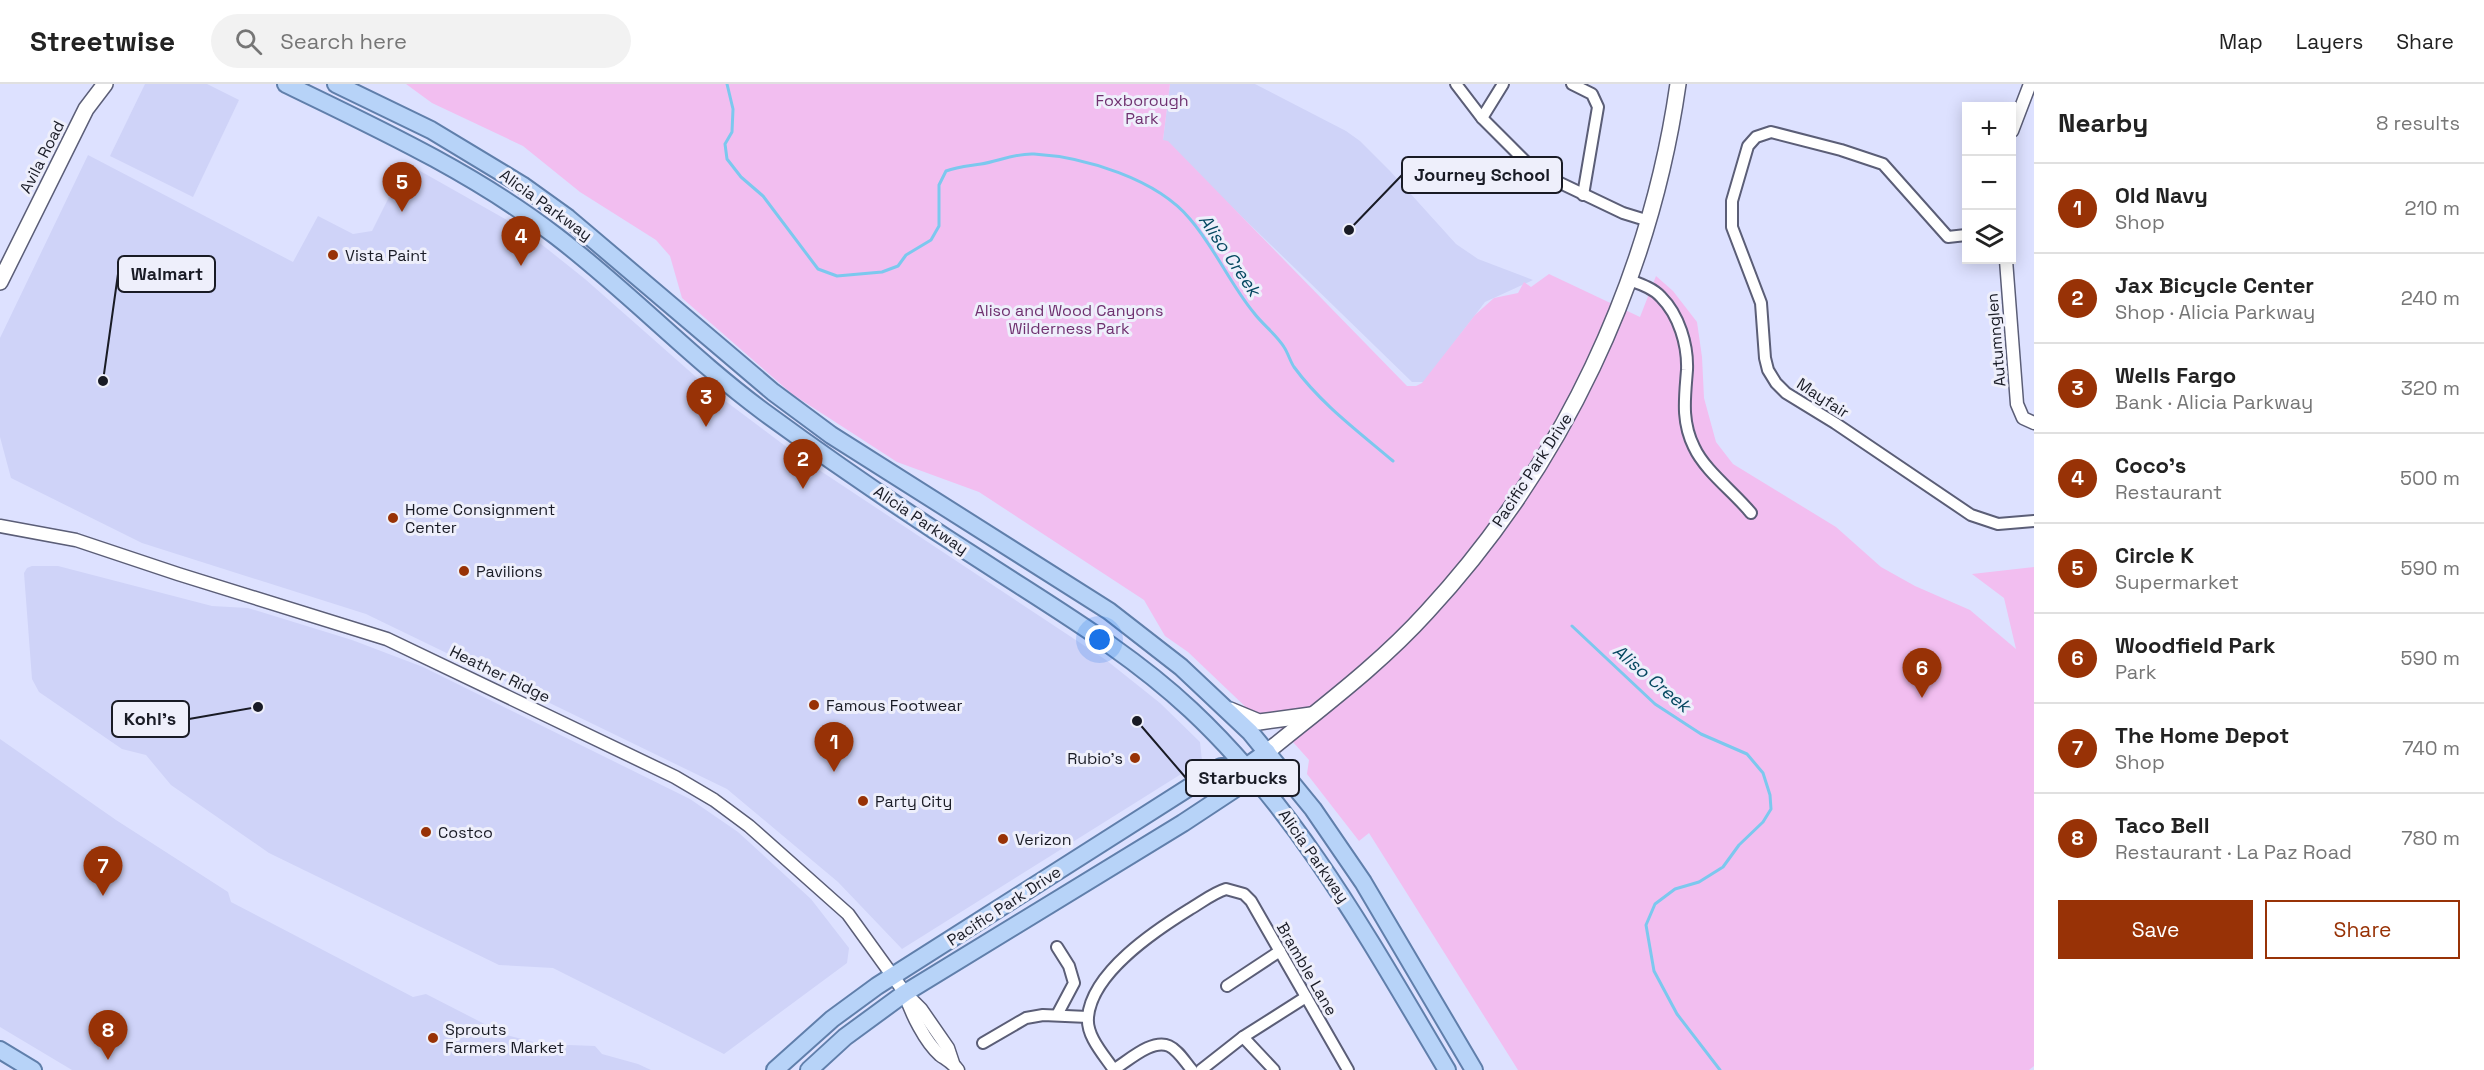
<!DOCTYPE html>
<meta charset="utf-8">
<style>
body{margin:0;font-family:"Space Grotesk",sans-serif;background:#f2f2f2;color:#222}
.controls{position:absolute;right:18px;top:18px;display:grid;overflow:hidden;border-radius:0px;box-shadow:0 3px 15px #0003}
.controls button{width:54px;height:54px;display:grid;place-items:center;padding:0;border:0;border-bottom:2px solid #e0e0e0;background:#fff;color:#222;font:30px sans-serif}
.you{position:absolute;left:1100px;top:556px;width:21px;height:21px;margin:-15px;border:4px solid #fff;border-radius:50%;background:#1a73e8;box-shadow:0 0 0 9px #1a73e833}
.badge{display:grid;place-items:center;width:39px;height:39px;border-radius:50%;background:#983206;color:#fff;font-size:20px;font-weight:700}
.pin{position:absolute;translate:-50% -50px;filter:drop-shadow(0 2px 3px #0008)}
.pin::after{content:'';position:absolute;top:32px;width:21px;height:18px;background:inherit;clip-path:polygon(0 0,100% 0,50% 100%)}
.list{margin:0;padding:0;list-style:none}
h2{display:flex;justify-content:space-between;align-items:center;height:78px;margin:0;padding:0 24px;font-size:26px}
h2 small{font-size:20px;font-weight:400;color:#767676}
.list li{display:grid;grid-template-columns:39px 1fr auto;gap:18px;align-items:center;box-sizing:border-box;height:90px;padding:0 24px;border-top:2px solid #e0e0e0}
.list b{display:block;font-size:22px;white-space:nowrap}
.list p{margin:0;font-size:20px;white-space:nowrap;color:#767676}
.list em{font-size:20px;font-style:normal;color:#767676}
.actions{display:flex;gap:12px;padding:18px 24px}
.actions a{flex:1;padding:14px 0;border:2px solid #983206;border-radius:0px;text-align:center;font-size:21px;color:#983206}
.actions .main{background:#983206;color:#fff}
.icon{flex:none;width:33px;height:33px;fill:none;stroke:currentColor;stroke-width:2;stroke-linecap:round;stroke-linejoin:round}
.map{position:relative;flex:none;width:2034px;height:986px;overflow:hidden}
header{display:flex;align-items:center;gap:36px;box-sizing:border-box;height:84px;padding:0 30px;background:#fff;border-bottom:2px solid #e0e0e0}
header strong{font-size:28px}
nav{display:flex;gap:33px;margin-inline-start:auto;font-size:21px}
.search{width:420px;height:54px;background:#f2f2f2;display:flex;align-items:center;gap:15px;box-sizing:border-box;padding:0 21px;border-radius:33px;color:#767676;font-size:22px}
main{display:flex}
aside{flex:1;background:#fff}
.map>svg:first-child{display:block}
.built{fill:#cfd3f8}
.green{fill:#f2bef0}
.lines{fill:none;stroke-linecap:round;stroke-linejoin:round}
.stream{stroke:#7cc8ee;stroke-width:3}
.minor-casing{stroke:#5b5e77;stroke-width:14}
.tertiary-casing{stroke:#5b5e77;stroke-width:15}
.secondary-casing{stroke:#5b5e77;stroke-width:18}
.primary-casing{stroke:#607fab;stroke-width:20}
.minor{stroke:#fff;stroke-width:10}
.tertiary{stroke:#fff;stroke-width:12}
.secondary{stroke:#fff;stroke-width:15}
.primary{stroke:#b7d3f8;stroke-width:16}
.poi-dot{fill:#983206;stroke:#eeeffb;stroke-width:2}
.labels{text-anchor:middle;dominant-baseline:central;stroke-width:6;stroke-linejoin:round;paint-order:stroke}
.park-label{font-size:16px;fill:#6f3170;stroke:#eeeffb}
.street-label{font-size:16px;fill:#191b25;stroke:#eeeffb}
.poi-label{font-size:16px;fill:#191b25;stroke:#eeeffb;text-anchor:start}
.water-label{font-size:18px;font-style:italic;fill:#064861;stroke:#eeeffb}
.leader{fill:none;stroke:#191b25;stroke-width:2}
.callout-dot{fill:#191b25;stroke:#eeeffb;stroke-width:2}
.callout{fill:#eeeffb;stroke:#191b25;stroke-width:2}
.callout-label{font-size:18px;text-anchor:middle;font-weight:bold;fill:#191b25}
</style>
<header>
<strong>Streetwise</strong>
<div class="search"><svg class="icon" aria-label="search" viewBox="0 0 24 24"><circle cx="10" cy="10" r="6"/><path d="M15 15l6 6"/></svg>Search here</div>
<nav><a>Map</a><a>Layers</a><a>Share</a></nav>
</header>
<main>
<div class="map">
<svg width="2034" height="986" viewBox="0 0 2034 986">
<rect width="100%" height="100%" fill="#dde1ff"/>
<g class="built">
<path d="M145,0H207L239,16L193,113L110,72Z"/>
<path d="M1170,0H1255L1346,47L1360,57L1390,87L1456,160L1478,175L1533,196L1485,218L1424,298H1412L1163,56Z"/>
<path d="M88,71L293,178L318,132L353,150L372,147L406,79L521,144L585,195L712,307L804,376L1106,576L1160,619L1200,658L1202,677L902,865L838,798L727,705L366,530L142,459L11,394L0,353V254Z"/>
<path d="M32,482H58L212,522L248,524L352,556L423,583L690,715L738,748L811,815L849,864L847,879L724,970L553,884L499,881L269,769L171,701L146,671L122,665L39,608L32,595L24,489L27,484Z"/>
<path d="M0,655L116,736L228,808L231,818L413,913L426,910L506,951L542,960L595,962L602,970L638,980L651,986H72L0,943Z"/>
</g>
<path class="green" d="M406,0H1170L1163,56L1168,57L1407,302H1416L1422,299L1475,231L1494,214L1518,209L1524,198L1531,203L1549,190L1640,233L1656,192L1673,207L1697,238L1702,273L1704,314L1716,358L1733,380L1836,443L1881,483L1915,502L1970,526L2016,565L2004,514L1972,490L2034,483V982L2029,986H1518L1369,749L1359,757L1307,690L1309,676L1267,629H1252L1188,568L1165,552L1144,516L979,408L897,378L792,310L682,214L670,172L656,156L580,108L523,62L432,19Z"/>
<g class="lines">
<g class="stream">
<path d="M727,0L733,25L732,48L725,60L727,75L741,93L763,112L818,185L837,192L882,188L898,182L906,171L931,156L939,142V101L946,87C957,83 969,82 981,80C999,77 1016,69 1034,70C1085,73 1157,95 1190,135C1215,164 1230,200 1254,229C1263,241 1276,250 1284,263C1288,269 1290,277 1294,283C1321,320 1359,348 1393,377"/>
<path d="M1572,542L1655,620L1701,650L1747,670L1763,689L1770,711L1771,725L1763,738L1739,761L1723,783L1699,798L1675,805L1655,820L1646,841L1654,887L1677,930L1720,986"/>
</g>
<g class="minor-casing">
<g id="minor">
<path d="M1456,0L1482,34L1535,87L1623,129L1649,137"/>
<path d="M1572,0L1592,10L1598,23L1583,111"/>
<path d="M1482,34L1503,0"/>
<path d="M1966,151L1948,153L1883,80L1841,66L1771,48L1756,53L1748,62L1732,117V143L1761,219L1765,274L1768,286L1776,299L1786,309L1835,339L1971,431L1998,440L2034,437"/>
<path d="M1629,196C1640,200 1653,204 1661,213C1679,231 1688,261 1687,286C1685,313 1681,337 1694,363C1705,387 1734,408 1751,429"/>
<path d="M1057,863L1069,882L1074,899L1057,931"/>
<path d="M1227,902L1280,867"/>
<path d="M1243,953L1274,986"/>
<path d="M983,959L1026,934L1043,931L1088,933"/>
<path d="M1113,986C1127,978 1152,954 1169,962C1178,966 1185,978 1192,986"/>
<path d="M1114,986C1104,971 1086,952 1088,933C1092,888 1156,846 1190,825C1202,818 1213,809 1226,805L1244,810L1251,817L1348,986"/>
<path d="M1201,986L1243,953L1306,913"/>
</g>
</g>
<g class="tertiary-casing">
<g id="tertiary">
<path d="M2012,47L2030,0"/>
<path d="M2006,176L2017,320L2023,334L2034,339"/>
<path d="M0,442L76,456L178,490L387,555L675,693L714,716L749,742L848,830L905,909L921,925L948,964L953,979"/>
<path d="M905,910C911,929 925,958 940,971C947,976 953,979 958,986"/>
</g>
</g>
<g class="secondary-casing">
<g id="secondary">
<path d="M0,198L86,25L105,0"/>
<path d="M1230,626L1259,638L1311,631"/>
<path d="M1267,668C1322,623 1379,581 1427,528C1562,382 1650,196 1678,0"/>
</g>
</g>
<g class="primary-casing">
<g id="primary">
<path d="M286,0C379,45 474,89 556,152C628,207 691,274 764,328C835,380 908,430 982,477C1054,524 1128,567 1191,626C1300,728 1371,859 1447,986"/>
<path d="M336,0L431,46L522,101L568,134L773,308L831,351L1109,527L1181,583L1250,648L1313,725L1363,798L1474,986"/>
<path d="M0,966L33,986"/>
<path d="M775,986L832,935L877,902L1221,683H1246"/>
<path d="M809,986L845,953L905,909L1183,739L1236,704L1246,683L1267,668"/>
</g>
</g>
<use href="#minor" class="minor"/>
<use href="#tertiary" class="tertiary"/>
<use href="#secondary" class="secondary"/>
<use href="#primary" class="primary"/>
</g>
<g class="poi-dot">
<circle cx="333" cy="171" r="6"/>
<circle cx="393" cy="434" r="6"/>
<circle cx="464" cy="487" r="6"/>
<circle cx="814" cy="621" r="6"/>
<circle cx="1135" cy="674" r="6"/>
<circle cx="863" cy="717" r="6"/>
<circle cx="426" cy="748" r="6"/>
<circle cx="1003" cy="755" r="6"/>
<circle cx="433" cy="954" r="6"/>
</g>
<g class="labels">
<g class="park-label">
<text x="1142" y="16">Foxborough<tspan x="1142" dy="18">Park</tspan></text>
<text x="1069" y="226">Aliso and Wood Canyons<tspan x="1069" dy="18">Wilderness Park</tspan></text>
</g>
<g class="street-label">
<text transform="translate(42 73) rotate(-63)">Avila Road</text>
<text transform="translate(546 121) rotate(36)">Alicia Parkway</text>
<text transform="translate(1996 256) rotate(-95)">Autumnglen</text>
<text transform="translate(1823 314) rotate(33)">Mayfair</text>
<text transform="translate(1532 386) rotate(-57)">Pacific Park Drive</text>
<text transform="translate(921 436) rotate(34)">Alicia Parkway</text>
<text transform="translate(500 590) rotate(26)">Heather Ridge</text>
<text transform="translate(1314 772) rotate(55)">Alicia Parkway</text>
<text transform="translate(1004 822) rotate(-33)">Pacific Park Drive</text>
<text transform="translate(1307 885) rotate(60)">Bramble Lane</text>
</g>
<g class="poi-label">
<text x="345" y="171">Vista Paint</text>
<text x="405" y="425">Home Consignment<tspan x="405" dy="18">Center</tspan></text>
<text x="476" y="487">Pavilions</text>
<text x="826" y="621">Famous Footwear</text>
<text x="1123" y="674" text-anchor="end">Rubio's</text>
<text x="875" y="717">Party City</text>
<text x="438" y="748">Costco</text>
<text x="1015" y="755">Verizon</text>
<text x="445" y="945">Sprouts<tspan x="445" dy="18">Farmers Market</tspan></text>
</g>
<g class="water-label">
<text transform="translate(1230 171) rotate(56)">Aliso Creek</text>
<text transform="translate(1652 594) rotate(40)">Aliso Creek</text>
</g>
</g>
<path class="leader" d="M1349 146L1402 91M103 297L118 190M258 623L189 635M1137 637L1186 694"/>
<g class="callout-dot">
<circle cx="1349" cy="146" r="6"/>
<circle cx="103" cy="297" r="6"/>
<circle cx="258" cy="623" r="6"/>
<circle cx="1137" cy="637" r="6"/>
</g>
<g class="callout">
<rect x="1402" y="73" width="160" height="36" rx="6"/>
<rect x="118" y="172" width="97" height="36" rx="6"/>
<rect x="112" y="617" width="77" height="36" rx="6"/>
<rect x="1186" y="676" width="113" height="36" rx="6"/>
</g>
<g class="callout-label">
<text x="1482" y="97">Journey School</text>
<text x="167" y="196">Walmart</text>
<text x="150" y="641">Kohl's</text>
<text x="1243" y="700">Starbucks</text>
</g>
</svg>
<div class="controls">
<button>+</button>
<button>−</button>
<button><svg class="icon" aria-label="layers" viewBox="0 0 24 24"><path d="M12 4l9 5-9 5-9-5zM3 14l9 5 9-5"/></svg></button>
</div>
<div class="you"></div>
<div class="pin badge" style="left:834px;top:688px">1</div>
<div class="pin badge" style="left:803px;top:405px">2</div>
<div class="pin badge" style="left:706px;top:343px">3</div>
<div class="pin badge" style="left:521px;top:182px">4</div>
<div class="pin badge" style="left:402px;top:128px">5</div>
<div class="pin badge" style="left:1922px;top:614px">6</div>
<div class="pin badge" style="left:103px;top:812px">7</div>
<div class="pin badge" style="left:108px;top:976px">8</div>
</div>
<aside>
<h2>Nearby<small>8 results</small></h2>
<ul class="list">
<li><span class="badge">1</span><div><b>Old Navy</b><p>Shop</p></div><em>210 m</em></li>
<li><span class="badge">2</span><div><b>Jax Bicycle Center</b><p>Shop · Alicia Parkway</p></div><em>240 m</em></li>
<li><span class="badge">3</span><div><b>Wells Fargo</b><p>Bank · Alicia Parkway</p></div><em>320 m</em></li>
<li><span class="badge">4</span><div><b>Coco's</b><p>Restaurant</p></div><em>500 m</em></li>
<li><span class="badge">5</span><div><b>Circle K</b><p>Supermarket</p></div><em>590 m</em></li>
<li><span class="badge">6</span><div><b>Woodfield Park</b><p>Park</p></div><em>590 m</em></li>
<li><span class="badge">7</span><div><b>The Home Depot</b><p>Shop</p></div><em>740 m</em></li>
<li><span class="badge">8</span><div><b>Taco Bell</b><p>Restaurant · La Paz Road</p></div><em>780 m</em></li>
</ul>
<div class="actions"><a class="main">Save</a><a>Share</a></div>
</aside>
</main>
